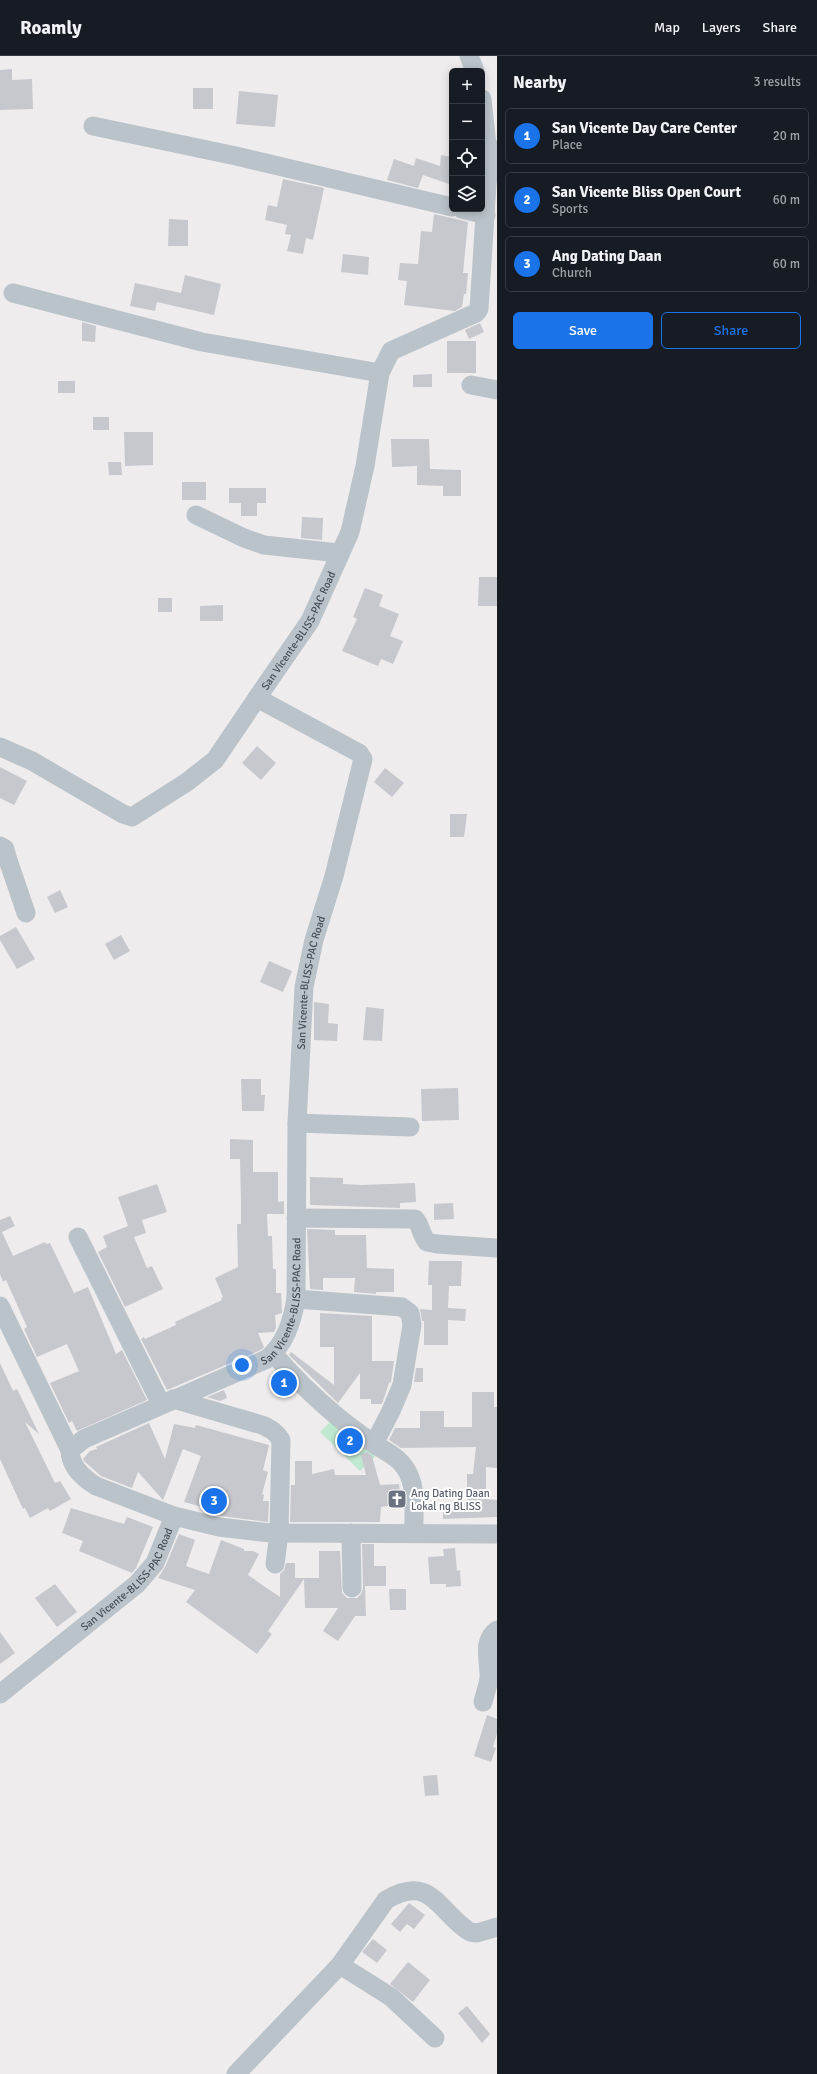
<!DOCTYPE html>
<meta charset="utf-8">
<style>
body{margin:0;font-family:Signika,sans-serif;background:#20242c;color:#f1f3f6}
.controls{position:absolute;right:12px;top:12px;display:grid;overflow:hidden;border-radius:6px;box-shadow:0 2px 10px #0003}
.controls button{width:36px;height:36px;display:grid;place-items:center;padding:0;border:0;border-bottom:1px solid #363941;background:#171b24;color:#f1f3f6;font:20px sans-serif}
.you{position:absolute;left:242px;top:1309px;width:14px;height:14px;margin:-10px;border:3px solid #fff;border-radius:50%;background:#1a73e8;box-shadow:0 0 0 6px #1a73e833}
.badge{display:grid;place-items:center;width:26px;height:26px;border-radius:50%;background:#1a73e8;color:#fff;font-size:13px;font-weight:700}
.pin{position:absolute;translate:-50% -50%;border:2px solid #fff;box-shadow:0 1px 4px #0006}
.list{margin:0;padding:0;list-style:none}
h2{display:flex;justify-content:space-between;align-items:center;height:52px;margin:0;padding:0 16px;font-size:17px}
h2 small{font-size:13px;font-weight:400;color:#9ea1a6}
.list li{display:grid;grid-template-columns:26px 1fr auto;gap:12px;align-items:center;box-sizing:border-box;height:56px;margin:0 8px 8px;padding:0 8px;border:1px solid #363941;border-radius:6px}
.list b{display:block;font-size:15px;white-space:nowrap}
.list p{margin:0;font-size:13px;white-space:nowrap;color:#9ea1a6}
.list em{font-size:13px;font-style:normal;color:#9ea1a6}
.actions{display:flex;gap:8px;padding:12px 16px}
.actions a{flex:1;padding:9px 0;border:1px solid #1a73e8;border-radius:6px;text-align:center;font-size:14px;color:#1a73e8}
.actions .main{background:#1a73e8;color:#fff}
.icon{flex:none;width:22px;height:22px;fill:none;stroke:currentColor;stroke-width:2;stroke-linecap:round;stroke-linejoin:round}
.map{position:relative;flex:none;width:497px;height:2018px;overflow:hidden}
header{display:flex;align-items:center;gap:24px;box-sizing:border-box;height:56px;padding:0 20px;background:#171b24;border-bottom:1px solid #363941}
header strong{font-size:19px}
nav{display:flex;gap:22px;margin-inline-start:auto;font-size:14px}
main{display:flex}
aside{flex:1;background:#171b24}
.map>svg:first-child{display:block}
.green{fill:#bee8cf}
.building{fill:#c7c8ce}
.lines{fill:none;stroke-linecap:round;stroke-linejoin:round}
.minor{stroke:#bbc3ca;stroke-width:19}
.labels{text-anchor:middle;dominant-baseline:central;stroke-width:4;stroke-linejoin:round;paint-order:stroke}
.street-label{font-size:11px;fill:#464f57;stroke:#fff}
.worship-label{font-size:11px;fill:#5b616d;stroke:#fff;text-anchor:start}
</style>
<header>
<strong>Roamly</strong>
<nav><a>Map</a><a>Layers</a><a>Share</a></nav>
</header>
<main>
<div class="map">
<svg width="497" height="2018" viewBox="0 0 497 2018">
<rect width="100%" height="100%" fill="#eeecec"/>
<path class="green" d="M341,1355L381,1395L360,1415L320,1376Z"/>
<g class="building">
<path d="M12,13V24L32,23L33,53L0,54V14Z"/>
<rect x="193" y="32" width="20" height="21"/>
<path d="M239,35L278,39L275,71L236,68Z"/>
<path d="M441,99L452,101V129L423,119L418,132L387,124L394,103L414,110L416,102L440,110Z"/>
<path d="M283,123L324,132L313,184L306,182L303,198L287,195L291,179L285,178L287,169L265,164L268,149L277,151Z"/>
<path d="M434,158L468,166L463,217H468L466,238H464L462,251L455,255L404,249L407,225L398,224L400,207L418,208L421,175L432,176Z"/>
<path d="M169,163L188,164V190H168Z"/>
<path d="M343,198L369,201L368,219L341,216Z"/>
<path d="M185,219L221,228L214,259L157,246L155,255L130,250L135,227L181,237Z"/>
<path d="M82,266L96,270L95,286L82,285Z"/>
<path d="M480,267L484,276L469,283L465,274Z"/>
<rect x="447" y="285" width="29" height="32"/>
<path d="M432,318V331H413V319Z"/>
<rect x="58" y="325" width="17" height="12"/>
<rect x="93" y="361" width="16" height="13"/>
<path d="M124,376H153V409L125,410Z"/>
<path d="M391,383H429L430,413L461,414V440H443V430L417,429V410L392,411Z"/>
<path d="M108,406H121L122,419H109Z"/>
<rect x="182" y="426" width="24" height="18"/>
<path d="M229,432H266V447H257V460H241V447H229Z"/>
<path d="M302,461L323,462L322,484L301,482Z"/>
<path d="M479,521H497V550H478Z"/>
<path d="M365,532L383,539L379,550L399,558L390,580L403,585L393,608L381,603L378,610L342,595L357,563L353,561Z"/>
<rect x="158" y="542" width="14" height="14"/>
<path d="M223,549V565H200V550Z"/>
<path d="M257,690L276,707L261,724L242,707Z"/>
<path d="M0,711L27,725L14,749L0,742Z"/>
<path d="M385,712L404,727L392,741L374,726Z"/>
<path d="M450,758H467L464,781H450Z"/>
<path d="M60,834L68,851L55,857L47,841Z"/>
<path d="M16,871L35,903L17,913L0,884V880Z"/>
<path d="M121,879L130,895L114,904L105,888Z"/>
<path d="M269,905L292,915L283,936L260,926Z"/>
<path d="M314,946L329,948L328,967L338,968L337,985L314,984Z"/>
<path d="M366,951L384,953L382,985L363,984Z"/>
<path d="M241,1023H261V1039H265L264,1055H242Z"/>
<path d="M458,1032L459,1064L422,1065L421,1033Z"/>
<path d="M230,1083L253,1084V1116H278V1146L284,1145V1158H267L268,1180H272L273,1213H276V1237H281L282,1257L275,1259L276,1272L274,1276L258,1277L264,1291L261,1294L167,1334L141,1283L144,1281L145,1283L176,1269L175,1266L222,1244L221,1242L223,1241L215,1222L238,1211L237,1168H241V1146L240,1103H230Z"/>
<path d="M310,1121L343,1122V1128L362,1129L415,1127L416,1146L400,1147V1152L310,1149Z"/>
<path d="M157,1128L167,1156L142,1164L146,1177L134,1181L147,1212L152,1210L163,1233L125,1251L98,1196L107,1191L103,1180L128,1170L118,1141Z"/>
<path d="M453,1147L454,1163L434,1164V1148Z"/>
<path d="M10,1160L15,1170L2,1176L13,1200L45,1186L46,1188L50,1187L74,1237L88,1231L116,1298L122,1294L147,1344L77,1375L72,1365L69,1367L50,1327L79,1315L67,1288L37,1301L24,1273L27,1271L6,1224L3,1226L0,1218V1164Z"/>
<path d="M307,1173L335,1174V1179H366L367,1212L394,1213V1236H376V1238L354,1236L355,1222H323V1234L310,1233Z"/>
<path d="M429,1205H462L461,1230H449L448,1252L466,1253L465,1265L448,1264V1289H424V1265H422L420,1253L432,1254V1229H428Z"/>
<path d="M320,1257L372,1260V1305H394L391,1326L389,1327L382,1348H371V1343H360V1317L338,1347L289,1299L291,1296L334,1329V1291H320Z"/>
<path d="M0,1307L13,1335L17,1333L39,1378L25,1366L55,1427L60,1425L71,1443L50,1455L48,1452L30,1462L25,1452L23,1453L0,1403Z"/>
<path d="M416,1312H423V1326H414Z"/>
<path d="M281,1323L290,1332L284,1338L278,1332Z"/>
<path d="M224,1334L227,1342L220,1345L207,1341Z"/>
<path d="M472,1336H494V1351H497V1412L486,1411V1443L497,1444V1461L443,1463V1447H467V1418H473L476,1391L401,1392L389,1384L395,1372H420V1355H444V1371H472Z"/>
<path d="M149,1367L165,1403L174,1368L195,1372L196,1369L269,1389L263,1414L268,1416L262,1438L264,1439L263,1445H269L268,1466L221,1460L213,1458L214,1454L184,1446L201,1400L183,1393L163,1444L138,1416L132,1432L101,1420L84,1405L83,1403L90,1395L97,1393L96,1391Z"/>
<path d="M367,1396L372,1400L380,1429L399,1428L401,1448L381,1451L380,1466H290L291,1429H295V1405H312V1418L334,1413L335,1419H366L361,1398Z"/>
<path d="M71,1452L124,1468L127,1461L153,1471L136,1512L132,1517L79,1495L83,1485L62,1477Z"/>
<path d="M179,1478L195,1484L186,1510L209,1518L221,1484L244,1493V1495H253L259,1498L248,1519L280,1541V1518L284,1514L286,1507H295V1522H319V1495H340L342,1537L347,1542H357L361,1538L363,1532L362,1488H374V1510H386V1530H365L366,1560H355L338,1585L323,1575L338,1552H305L304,1523L268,1575L272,1578L257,1598L186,1546L195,1534L158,1522L165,1511Z"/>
<path d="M455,1492L457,1515L460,1514L461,1530L446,1531V1528H430L428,1501L444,1500L443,1493Z"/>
<path d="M55,1528L77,1556L57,1571L35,1542Z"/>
<path d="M389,1533H406V1554H390Z"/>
<path d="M0,1576L15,1597L0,1608Z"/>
<path d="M487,1659L497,1663V1678L493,1691L496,1692L491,1706L474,1700Z"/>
<path d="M437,1719L439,1739L425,1740L423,1720Z"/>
<path d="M409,1847L425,1859L414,1873L407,1868L400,1876L391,1868Z"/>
<path d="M373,1883L387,1894L377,1907L362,1896Z"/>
<path d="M408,1906L430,1924L413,1946L390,1928Z"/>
<path d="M467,1950L490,1978L482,1987L458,1957Z"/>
</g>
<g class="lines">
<g class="minor">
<path d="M469,0L475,15"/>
<path d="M482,43L488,98L491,106"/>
<path d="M93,70L236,100L452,151"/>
<path d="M462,153L486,159"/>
<path d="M13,237L202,286L380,317"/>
<path d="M471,329L497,334"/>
<path d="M196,459L244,482L264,489L339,497"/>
<path d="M0,691L32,705L123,758L132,761L187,726L215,704L257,642"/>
<path d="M0,790L5,793L7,801L26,857"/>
<path d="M297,1067L410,1071"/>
<path d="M296,1162L415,1163C421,1169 421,1179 427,1186L437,1188L497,1192"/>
<path d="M78,1181L161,1348"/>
<path d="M296,1243L402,1251L410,1257L412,1269L402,1329L391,1355L374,1388"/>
<path d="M0,1250L70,1394"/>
<path d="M273,1297C293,1321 315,1342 339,1362C349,1370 360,1378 371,1386C386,1396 401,1401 409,1419C417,1436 413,1459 414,1477"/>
<path d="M173,1343L262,1369C271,1373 276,1376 281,1384L279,1477L275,1508"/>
<path d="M174,1460L219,1471L270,1477L497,1478"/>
<path d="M351,1477L352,1532"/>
<path id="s1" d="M0,1638L137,1528L155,1507L174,1460L96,1430C83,1422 70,1410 70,1394L84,1383L267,1303C285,1288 292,1266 296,1243L297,1067L304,931L314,884L334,820L363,703L359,697L257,642L310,565L350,476L365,410L380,317L391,295L476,257L479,253L487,128L491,106L497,94"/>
<path d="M483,1646C485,1638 488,1630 489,1622C490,1606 481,1585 497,1574"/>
<path d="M340,1909L386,1844C432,1817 438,1856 470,1876L477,1877L497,1871"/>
<path d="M236,2018L340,1909L391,1941L435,1982"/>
</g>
</g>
<defs>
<g id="church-square" transform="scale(1)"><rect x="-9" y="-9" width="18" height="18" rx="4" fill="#6b7280" stroke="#fff"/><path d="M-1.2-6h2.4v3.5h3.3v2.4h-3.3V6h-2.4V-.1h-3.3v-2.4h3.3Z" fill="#fff"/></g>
</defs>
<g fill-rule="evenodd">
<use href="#church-square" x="397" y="1443"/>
</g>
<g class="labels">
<g class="street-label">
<text stroke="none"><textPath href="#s1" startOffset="1420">San Vicente-BLISS-PAC Road</textPath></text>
<text stroke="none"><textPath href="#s1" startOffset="987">San Vicente-BLISS-PAC Road</textPath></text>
<text stroke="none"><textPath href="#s1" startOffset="663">San Vicente-BLISS-PAC Road</textPath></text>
<text stroke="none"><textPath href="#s1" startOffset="173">San Vicente-BLISS-PAC Road</textPath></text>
</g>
<g class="worship-label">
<text x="411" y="1437">Ang Dating Daan<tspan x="411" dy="13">Lokal ng BLISS</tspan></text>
</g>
</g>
</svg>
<div class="controls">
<button>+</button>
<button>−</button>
<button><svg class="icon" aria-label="locate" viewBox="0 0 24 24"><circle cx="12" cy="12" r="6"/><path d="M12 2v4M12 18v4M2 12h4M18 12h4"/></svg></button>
<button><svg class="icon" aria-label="layers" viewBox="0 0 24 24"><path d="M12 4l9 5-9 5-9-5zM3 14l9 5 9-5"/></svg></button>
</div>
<div class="you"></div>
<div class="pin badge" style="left:284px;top:1327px">1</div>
<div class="pin badge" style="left:350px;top:1385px">2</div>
<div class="pin badge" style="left:214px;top:1445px">3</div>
</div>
<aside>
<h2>Nearby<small>3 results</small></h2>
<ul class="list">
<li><span class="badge">1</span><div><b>San Vicente Day Care Center</b><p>Place</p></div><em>20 m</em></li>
<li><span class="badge">2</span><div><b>San Vicente Bliss Open Court</b><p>Sports</p></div><em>60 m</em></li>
<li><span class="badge">3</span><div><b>Ang Dating Daan</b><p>Church</p></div><em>60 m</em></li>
</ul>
<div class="actions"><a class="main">Save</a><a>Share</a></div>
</aside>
</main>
